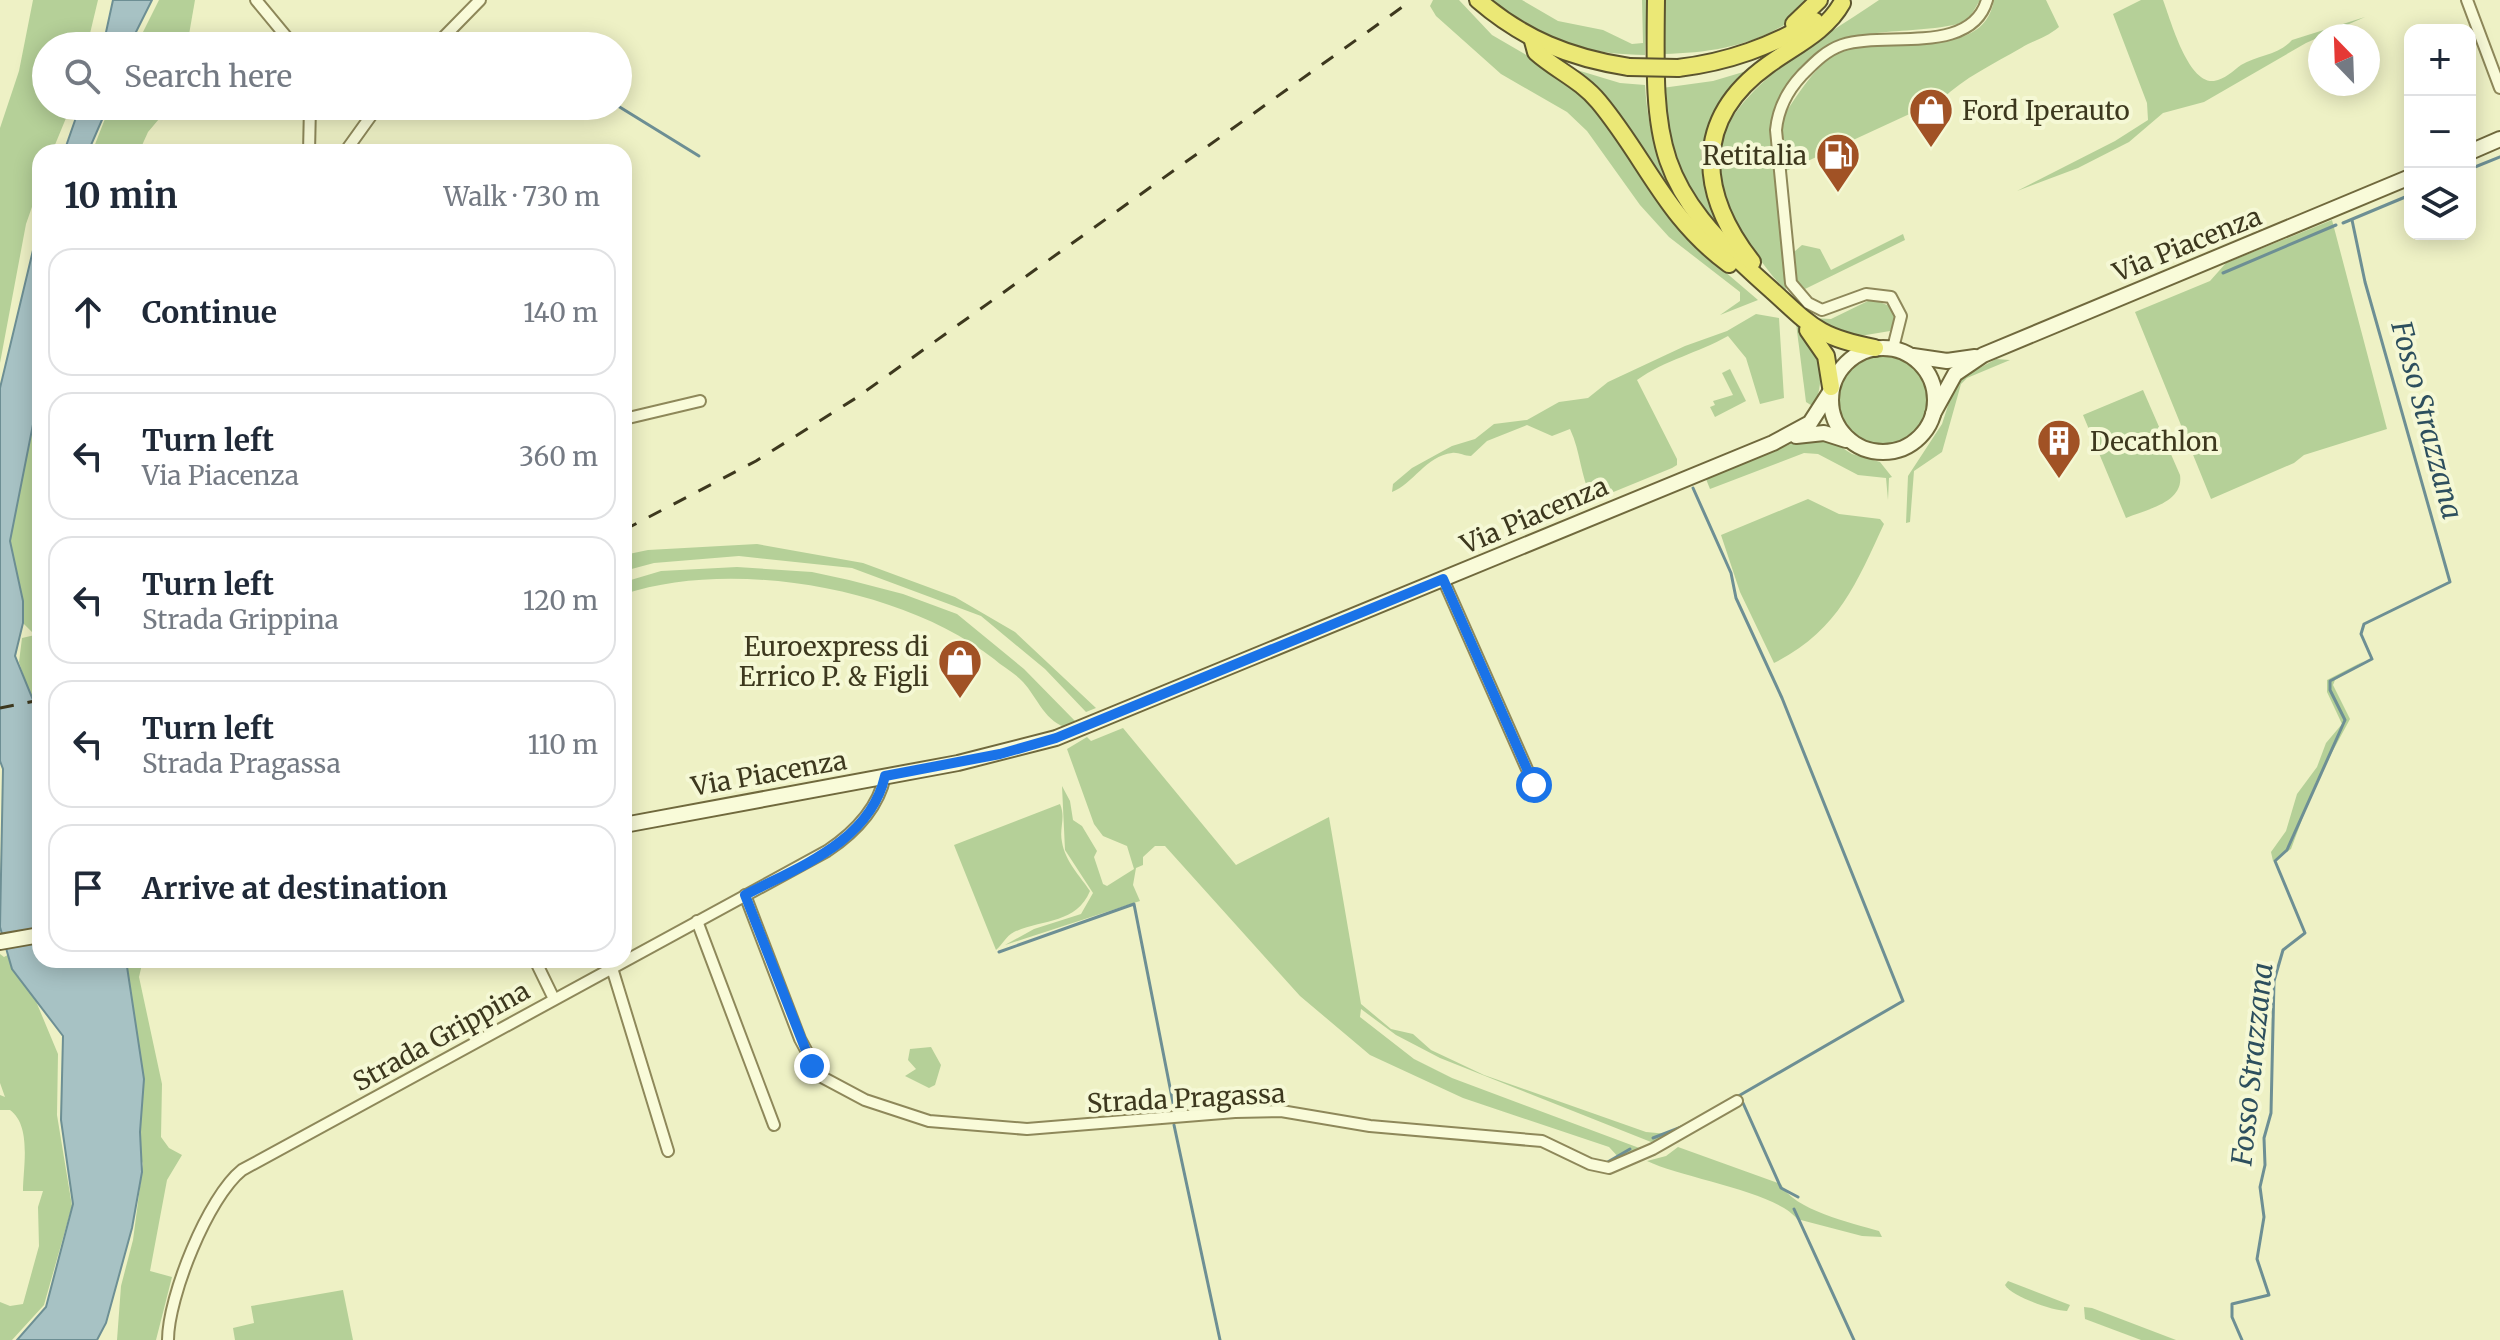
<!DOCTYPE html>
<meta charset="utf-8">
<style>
body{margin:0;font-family:Merriweather,serif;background:#f2f2f3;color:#1f2937}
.controls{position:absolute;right:24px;top:24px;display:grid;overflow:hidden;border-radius:16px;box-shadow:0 4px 20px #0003}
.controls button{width:72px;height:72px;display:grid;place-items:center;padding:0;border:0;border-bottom:2px solid #e0e1e3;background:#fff;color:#1f2937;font:40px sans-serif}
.compass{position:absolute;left:2308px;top:24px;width:72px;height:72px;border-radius:50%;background:#fff;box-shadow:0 4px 20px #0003;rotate:337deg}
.stop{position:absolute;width:24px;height:24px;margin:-18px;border:6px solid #1a73e8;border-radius:50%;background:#fff}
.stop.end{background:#1a73e8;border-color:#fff;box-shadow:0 2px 8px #0008}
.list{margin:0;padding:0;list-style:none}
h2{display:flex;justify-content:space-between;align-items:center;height:104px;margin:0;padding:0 32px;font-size:34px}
h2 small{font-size:26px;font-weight:400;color:#747a83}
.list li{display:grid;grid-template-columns:52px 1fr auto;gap:24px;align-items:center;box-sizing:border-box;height:128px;margin:0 16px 16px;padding:0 16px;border:2px solid #e0e1e3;border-radius:24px}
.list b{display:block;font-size:30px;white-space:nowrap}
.list p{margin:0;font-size:26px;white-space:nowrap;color:#747a83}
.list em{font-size:26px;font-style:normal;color:#747a83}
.icon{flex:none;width:44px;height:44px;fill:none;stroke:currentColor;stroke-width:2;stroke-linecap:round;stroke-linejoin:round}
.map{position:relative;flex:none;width:2500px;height:1340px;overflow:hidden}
.search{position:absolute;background:#fff;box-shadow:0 4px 20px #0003;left:32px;top:32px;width:600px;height:88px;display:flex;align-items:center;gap:20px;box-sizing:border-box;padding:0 28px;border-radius:44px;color:#747a83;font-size:30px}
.panel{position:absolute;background:#fff;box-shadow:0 4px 20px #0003;left:32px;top:144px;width:600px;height:824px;border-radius:24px}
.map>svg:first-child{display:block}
.green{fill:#b5d098}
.water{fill:#a7c2c4;stroke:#6d8f94;stroke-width:2}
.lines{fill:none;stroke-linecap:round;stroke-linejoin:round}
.stream{stroke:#6d8f94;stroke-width:3}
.minor-casing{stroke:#8e885a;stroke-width:14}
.secondary-casing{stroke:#70693d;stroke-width:18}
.trunk-casing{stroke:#5b542e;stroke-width:20}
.minor{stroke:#f9fbd9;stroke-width:10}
.secondary{stroke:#f9fbd9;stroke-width:14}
.trunk{stroke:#ebe876;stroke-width:16}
.rail{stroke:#3d381e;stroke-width:3;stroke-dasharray:14 14;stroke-linecap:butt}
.trunk-bridge-casing{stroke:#5b542e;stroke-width:20;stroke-linecap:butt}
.trunk-bridge{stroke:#ebe876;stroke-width:16}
.route{stroke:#1a73e8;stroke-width:10}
.labels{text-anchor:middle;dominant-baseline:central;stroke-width:8;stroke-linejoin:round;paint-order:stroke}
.poi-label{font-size:26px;fill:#3d381e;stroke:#f5f8d5;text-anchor:start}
.street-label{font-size:26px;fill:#3d381e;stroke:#f5f8d5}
.water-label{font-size:28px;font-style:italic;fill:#2d4f5e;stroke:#f5f8d5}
</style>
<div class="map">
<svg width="2500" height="1340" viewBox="0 0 2500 1340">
<rect width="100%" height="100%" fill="#eef1c5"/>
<g class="green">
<path d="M33,0H98L87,46H46V106H71L52,152H40V184L26,224L0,363V128L19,71Z"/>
<path d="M159,0H195L187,46H136Z"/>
<path d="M1433,0H1459L1492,35L1571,81L1601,115L1666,214L1689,241L1758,300L1720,315L1740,301V292L1669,237L1640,205L1587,131L1567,112L1501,74L1436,16L1430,6Z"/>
<path d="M1493,0H1522L1558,21L1603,30L1632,44L1643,43L1642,0H1647L1645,55C1583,54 1540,40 1493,0Z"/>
<path d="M1664,0H1814C1776,42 1719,53 1664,54Z"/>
<path d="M1879,0H1980L1970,17L1958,24C1895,38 1843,19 1798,75C1782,93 1775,106 1772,129L1786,290C1772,278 1762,261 1750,247C1651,127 1793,59 1879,0Z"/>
<path d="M1994,0H2046L2059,27C2046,38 2034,40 2021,48C1993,64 1964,78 1942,99L1786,171L1779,125L1782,118C1797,97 1815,63 1842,51C1885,31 1983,65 1994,0Z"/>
<path d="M2141,0H2163C2171,21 2188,84 2214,81C2225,79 2233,71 2241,65C2258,55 2279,55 2292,40L2365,17L2306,43L2204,102L2163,113L2129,142L2078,168L2017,191L2115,141L2148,120L2147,103L2113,14Z"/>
<path d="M1567,67L1620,83L1645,85C1648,138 1663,181 1694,224Z"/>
<path d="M1750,70L1718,107L1706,135L1704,178L1721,230C1682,189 1669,142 1662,88L1713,81Z"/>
<path d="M110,106H170L148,132L139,152H92Z"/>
<path d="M2332,220L2387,429L2304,455L2294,463L2211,499L2135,312L2210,281L2226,263Z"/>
<path d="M1903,234L1905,240L1805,289L1795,280L1794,252L1802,245L1820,249L1831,270Z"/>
<path d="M1872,299L1892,307L1896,318L1890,331L1848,338L1813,318L1831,319Z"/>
<path d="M1756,314L1779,318L1784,398L1760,404L1746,358L1728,336C1698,353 1665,360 1637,380L1677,459V465L1672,468L1611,493L1607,492L1602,498H1592C1580,476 1581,452 1570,429L1552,436L1527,425L1487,441L1471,456C1464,456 1458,452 1452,453C1426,456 1413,484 1392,492L1393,484L1412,468L1452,446L1475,439L1494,424L1527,420L1559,402L1588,398L1608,382L1685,346L1727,331Z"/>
<path d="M1796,323C1820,347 1827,374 1814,407L1806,402Z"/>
<circle cx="1883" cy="400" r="48"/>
<path d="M1996,359L2010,360L1967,378L1961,384L1942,452L1914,471L1910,522L1906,523L1908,476L1942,424L1956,381Z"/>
<path d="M1730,369L1746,401L1715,417L1710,407L1715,405L1713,401L1733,395L1722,373Z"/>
<path d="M40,389V693L36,696L30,695L19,662L22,638L35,635L23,623L10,541Z"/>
<path d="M2143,390L2180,475C2184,503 2147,509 2126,518L2083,415Z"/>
<path d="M1814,438L1833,442L1852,454L1880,462L1892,477L1889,478L1888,500L1886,478L1858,475L1818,454L1804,453L1710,489L1706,479L1798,441Z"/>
<path d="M1808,499L1839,514L1880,519L1884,524C1856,584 1838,631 1774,663L1740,592L1721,535Z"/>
<path d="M757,544L863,563L955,597L1015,632L1096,708L1086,712L1045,669L981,616L852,568L739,556L654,563L624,571V555L648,550Z"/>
<path d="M737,567L812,572L849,580L903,594L957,614L1024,669L1076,722L1069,728C1046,724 1037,697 1023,682C1015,673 1003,667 994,659C903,588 734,558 624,594V582L661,571Z"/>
<path d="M2364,661L2335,680L2333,685L2350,719L2316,782L2291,849L2273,861L2271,852L2286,831L2297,794L2317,767L2326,743L2342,724L2327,692V680Z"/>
<path d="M1123,728L1236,865L1329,817L1361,1004L1391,1029L1413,1034L1431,1050L1484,1075L1646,1132L1668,1134L1667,1137L1651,1142L1440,1058L1396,1035L1361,1009L1360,1017L1414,1059L1452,1078L1642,1149L1622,1161L1609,1147L1463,1098L1370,1055L1300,996L1165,846H1155L1143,857V865L1136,868L1133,885L1140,901L1005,945L1034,929L1081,914L1093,893L1065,850L1062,786L1070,801L1073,820L1082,826L1097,851L1094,857L1103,884L1107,886L1134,869L1127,846L1103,836L1094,824L1067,749L1087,737L1091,741Z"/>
<path d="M1060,804C1066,818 1059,828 1062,842C1065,861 1080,876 1090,891C1076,924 1043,919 1014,932C1006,936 1002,945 996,950L954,845Z"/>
<path d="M15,951L58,1054L57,1115L72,1206L44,1305L12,1340H0V1302L10,1306L23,1304L39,1246L38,1207L43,1191H23C23,1168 32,1126 10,1110H0V1095L5,1097L0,1083V954L4,957Z"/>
<path d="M101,960H143L139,977L162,1084L161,1137L169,1148L182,1155L167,1180L150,1271L172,1277L156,1340H117L121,1286L133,1240L143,1164L129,1124Z"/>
<path d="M931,1047L941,1065L935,1085L929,1088L905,1076L916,1069L908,1060L910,1049Z"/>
<path d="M1678,1147L1781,1184C1793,1210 1852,1223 1879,1231L1882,1237L1862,1236L1797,1219C1777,1192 1682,1178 1647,1161L1666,1156Z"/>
<path d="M2008,1281L2070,1305L2067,1311C2053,1311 2011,1296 2005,1285Z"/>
<path d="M343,1290L353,1340H235L233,1328L254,1323L251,1306Z"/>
<path d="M2084,1307L2092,1308L2176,1340H2141L2085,1319Z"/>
</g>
<g class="water">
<path d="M113,0H152L129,46H103Z"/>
<path d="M80,106H108L88,152H64Z"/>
<path d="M40,221V389L10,541L23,601V623L15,656L40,717V960H126L144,1079L140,1132L142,1172L132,1228L106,1323L97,1340H17L46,1307L73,1204L61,1120L63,1036L12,969L0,927L3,769L0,761V388Z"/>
</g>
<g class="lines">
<g class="stream">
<path d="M508,38L521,46"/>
<path d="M618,106L699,156"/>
<path d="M2470,169L2500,157"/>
<path d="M2343,223L2410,195"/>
<path d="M2223,273L2336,225"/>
<path d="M1693,488L1731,573L1736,598L1782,698L1903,1001L1735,1098"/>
<path d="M999,952L1134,904L1175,1113"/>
<path d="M1743,1103L1781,1188L1798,1197"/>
<path d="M1174,1125L1220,1340"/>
<path d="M1653,1138L1684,1126"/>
<path d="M1606,1163L1630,1149"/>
<path d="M1794,1209L1854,1340"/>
<path d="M2242,1340L2232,1317V1304L2269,1295L2257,1259L2264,1217L2260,1187L2265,1165L2264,1138L2271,1113L2274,981L2283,950L2305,933L2275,861L2287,850L2345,720L2330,690V681L2372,659L2361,634L2364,624L2450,582L2365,282L2352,220"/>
</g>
<g class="minor-casing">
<g id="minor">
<path d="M256,0L294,46"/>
<path d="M2467,0L2500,88"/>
<path d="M435,46L480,0"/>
<path d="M309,152L310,106"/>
<path d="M345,152L378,106"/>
<path d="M1893,348L1901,316L1891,297L1866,294L1822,310L1808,303L1791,283L1776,130C1778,109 1788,90 1802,75C1814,63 1825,51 1842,45C1884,31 1971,56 1987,0"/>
<path d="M624,419L700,401"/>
<path d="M1443,579L1534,785"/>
<path d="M745,895L800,1039L820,1076L865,1100L929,1121L1027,1129L1235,1112L1281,1111L1370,1126L1542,1141L1590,1164L1609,1168L1653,1149L1737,1101"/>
<path d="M697,921L774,1125"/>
<path d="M535,960L554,999"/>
<path d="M612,968L668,1151"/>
<path d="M168,1340C168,1297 208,1197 242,1170L827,851C854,833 878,809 885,776"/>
</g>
</g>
<g class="secondary-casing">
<g id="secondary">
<path d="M2470,152L2500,139"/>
<circle cx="1883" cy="400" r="52"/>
<path d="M1913,356L1947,361L1975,357"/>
<path d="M1933,414L1955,374L1983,355L2410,177"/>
<path d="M1796,436L1824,433L1846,440"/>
<path d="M624,825L958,763L1056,738L1773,443L1810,423L1830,392"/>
<path d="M0,942L40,935"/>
</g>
</g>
<g class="trunk-casing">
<g id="trunk">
<path d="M1478,0C1523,39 1570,58 1629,67"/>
<path d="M1656,0C1654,146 1653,185 1767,286C1810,324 1815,337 1875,348"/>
<path d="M1794,24L1819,0"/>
<path d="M1533,41L1536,52C1556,70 1581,80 1599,102C1647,160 1665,217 1729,264"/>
<path d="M1678,68C1729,62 1771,46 1815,21"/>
<path d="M1752,262C1699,194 1691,120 1768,65C1794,46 1826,32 1842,3"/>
<path d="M1808,330L1826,356L1831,387"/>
</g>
</g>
<use href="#minor" class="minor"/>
<use href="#secondary" class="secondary"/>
<use href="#trunk" class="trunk"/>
<g class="rail">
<path d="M624,530L756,461L856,398L1412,0"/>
<path d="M0,708L40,700"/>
</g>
<g class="trunk-bridge-casing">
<path id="trunk-bridge" d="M1629,67L1678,68"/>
</g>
<use href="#trunk-bridge" class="trunk-bridge"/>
</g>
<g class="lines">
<path class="route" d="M812,1066L745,895C798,867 870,842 885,776L1000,754L1056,738L1443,579L1534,785"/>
</g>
<defs>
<g id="shop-pin" transform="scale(2.3)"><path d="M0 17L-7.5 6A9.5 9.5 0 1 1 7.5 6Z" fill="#a15225" stroke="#f5f8d5"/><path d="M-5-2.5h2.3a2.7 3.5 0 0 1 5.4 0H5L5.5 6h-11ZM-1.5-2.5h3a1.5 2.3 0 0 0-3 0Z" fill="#fff"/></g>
<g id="fuel-pin" transform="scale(2.3)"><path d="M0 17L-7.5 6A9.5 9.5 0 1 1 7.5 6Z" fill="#a15225" stroke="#f5f8d5"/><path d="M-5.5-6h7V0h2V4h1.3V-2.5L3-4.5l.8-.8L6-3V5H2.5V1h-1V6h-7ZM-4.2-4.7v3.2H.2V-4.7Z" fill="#fff"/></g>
<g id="building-pin" transform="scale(2.3)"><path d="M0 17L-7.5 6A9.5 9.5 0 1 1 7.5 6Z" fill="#a15225" stroke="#f5f8d5"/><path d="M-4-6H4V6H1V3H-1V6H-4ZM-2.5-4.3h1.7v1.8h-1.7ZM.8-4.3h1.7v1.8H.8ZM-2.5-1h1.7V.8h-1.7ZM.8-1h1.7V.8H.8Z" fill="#fff"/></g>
</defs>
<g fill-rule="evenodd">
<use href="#shop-pin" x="1931" y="110"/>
<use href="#fuel-pin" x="1838" y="155"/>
<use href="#building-pin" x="2059" y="441"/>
<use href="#shop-pin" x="960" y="661"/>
</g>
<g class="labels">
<g class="poi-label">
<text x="1962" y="110">Ford Iperauto</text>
<text x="1807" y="155" text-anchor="end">Retitalia</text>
<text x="2090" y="441">Decathlon</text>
<text x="929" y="646" text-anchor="end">Euroexpress di<tspan x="929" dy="30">Errico P. &amp; Figli</tspan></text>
</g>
<g class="street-label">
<text transform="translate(2187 244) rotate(-22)">Via Piacenza</text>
<text transform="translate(1534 515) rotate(-23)">Via Piacenza</text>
<text transform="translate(769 773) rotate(-10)">Via Piacenza</text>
<text transform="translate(441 1036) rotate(-29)">Strada Grippina</text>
<text transform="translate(1186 1098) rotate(-3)">Strada Pragassa</text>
</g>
<g class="water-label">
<text transform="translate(2427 420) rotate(75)">Fosso Strazzana</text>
<text transform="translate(2252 1064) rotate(-84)">Fosso Strazzana</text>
</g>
</g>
</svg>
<div class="controls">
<button>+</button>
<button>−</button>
<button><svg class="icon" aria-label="layers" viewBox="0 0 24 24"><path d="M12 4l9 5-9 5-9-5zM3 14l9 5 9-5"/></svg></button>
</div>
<svg class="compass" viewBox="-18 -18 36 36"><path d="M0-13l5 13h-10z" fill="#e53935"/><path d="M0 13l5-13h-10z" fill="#747a83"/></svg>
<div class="stop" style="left:1534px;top:785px"></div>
<div class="stop end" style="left:812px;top:1066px"></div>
<div class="search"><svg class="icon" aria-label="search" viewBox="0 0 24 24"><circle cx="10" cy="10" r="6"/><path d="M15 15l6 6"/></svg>Search here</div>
<section class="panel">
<h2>10 min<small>Walk · 730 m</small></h2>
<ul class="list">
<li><svg class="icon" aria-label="ahead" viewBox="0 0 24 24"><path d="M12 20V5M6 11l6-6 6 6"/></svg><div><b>Continue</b></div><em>140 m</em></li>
<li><svg class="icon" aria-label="left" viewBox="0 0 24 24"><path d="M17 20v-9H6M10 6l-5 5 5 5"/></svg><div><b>Turn left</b><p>Via Piacenza</p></div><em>360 m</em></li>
<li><svg class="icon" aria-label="left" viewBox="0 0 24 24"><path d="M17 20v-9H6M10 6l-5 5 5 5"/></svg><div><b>Turn left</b><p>Strada Grippina</p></div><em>120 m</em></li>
<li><svg class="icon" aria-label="left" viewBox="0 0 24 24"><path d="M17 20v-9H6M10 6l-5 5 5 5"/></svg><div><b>Turn left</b><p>Strada Pragassa</p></div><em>110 m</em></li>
<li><svg class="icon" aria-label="arrive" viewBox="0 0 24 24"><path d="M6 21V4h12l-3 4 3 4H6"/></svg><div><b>Arrive at destination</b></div></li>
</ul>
</section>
</div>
